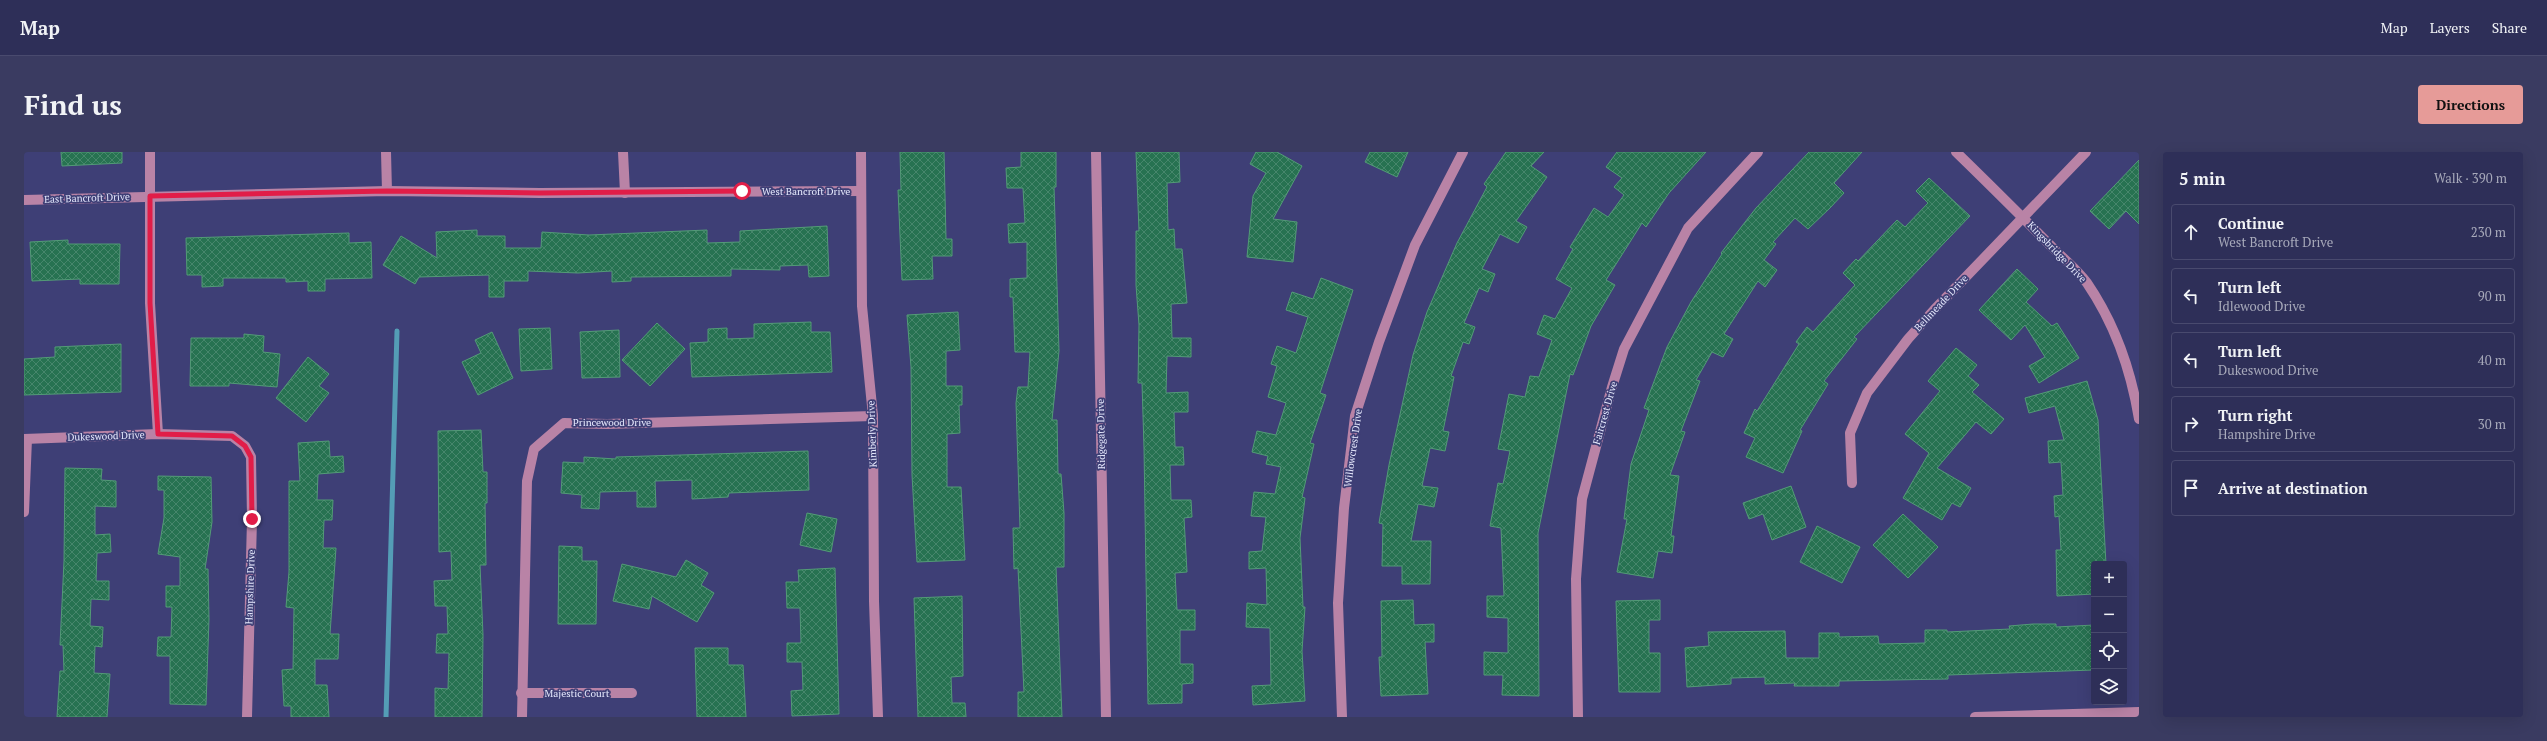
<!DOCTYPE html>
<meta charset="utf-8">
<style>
body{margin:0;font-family:"PT Serif",serif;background:#3a3b61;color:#f1f3f6}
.controls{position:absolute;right:12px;bottom:12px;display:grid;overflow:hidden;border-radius:4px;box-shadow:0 4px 16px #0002}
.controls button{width:36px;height:36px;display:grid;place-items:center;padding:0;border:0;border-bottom:1px solid #494a6e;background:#2e2f58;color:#f1f3f6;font:20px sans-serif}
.stop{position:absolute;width:12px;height:12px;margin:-9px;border:3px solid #e11d48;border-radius:50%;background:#fff}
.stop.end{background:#e11d48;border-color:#fff;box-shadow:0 1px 4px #0008}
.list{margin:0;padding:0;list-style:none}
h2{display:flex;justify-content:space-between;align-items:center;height:52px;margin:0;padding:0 16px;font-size:17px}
h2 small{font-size:13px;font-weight:400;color:#a7a9ba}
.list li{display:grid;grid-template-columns:26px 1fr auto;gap:12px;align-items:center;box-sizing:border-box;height:56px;margin:0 8px 8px;padding:0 8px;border:1px solid #494a6e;border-radius:4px}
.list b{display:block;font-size:15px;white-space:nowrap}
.list p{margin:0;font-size:13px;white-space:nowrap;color:#a7a9ba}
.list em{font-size:13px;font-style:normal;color:#a7a9ba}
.icon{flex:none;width:22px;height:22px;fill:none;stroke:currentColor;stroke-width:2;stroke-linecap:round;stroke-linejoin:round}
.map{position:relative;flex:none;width:2115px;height:565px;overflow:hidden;border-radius:4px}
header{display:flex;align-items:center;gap:24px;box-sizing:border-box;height:56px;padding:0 20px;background:#2e2f58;border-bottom:1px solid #494a6e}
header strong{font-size:19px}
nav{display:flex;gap:22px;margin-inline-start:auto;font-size:14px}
.intro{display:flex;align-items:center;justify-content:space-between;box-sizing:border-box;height:96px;padding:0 24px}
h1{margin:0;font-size:28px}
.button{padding:10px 18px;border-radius:4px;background:#e69b98;color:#111;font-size:14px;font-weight:700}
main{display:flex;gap:24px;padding:0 24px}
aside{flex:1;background:#2e2f58;border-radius:4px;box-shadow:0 4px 16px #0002}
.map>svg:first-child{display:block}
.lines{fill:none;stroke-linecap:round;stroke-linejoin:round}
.stream{stroke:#549db6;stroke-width:5}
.building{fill:url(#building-cross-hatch);stroke:#539b77}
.minor{stroke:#b983a6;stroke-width:10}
.route{stroke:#e11d48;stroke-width:5}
.labels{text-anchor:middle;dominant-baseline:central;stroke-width:3.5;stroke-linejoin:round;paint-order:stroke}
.street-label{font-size:10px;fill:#e6e9fd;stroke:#3e3f76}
</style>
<header>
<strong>Map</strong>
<nav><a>Map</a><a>Layers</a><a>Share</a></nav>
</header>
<div class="intro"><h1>Find us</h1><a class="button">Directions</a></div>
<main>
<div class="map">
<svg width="2115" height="565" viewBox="0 0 2115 565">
<defs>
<pattern id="building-cross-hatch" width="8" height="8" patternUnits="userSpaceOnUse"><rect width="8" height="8" fill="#277251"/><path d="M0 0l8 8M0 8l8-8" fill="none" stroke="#46866b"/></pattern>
</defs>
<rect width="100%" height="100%" fill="#3e3f76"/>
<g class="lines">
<path class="stream" d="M362,565L373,179"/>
</g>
<g class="building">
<path d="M37,0H98V11L38,14Z"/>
<path d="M876,0H920L922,87H928V104H908L909,127L878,128L874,38H877Z"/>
<path d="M997,0H1032V35H1030L1035,199L1028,268H1033L1034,322H1037L1040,361V415H1032L1038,565H994V540H1000L994,416L990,417L989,376H996L992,251L994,235H1004L1006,200H991L989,145H986V127L1003,126V90L985,91L984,72L1001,71L999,36H983L982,16L997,15Z"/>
<path d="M1112,0H1155L1156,30L1143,31L1144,78L1150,77L1151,97H1158L1163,151L1147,152L1148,186H1167V205L1143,204L1142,241L1164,240V260H1150L1151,295H1159L1160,313H1146L1147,348H1167L1168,365L1160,366L1163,420L1151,421L1153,458H1171V478H1156V512H1169V531L1158,532V551L1124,552L1120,296L1118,231H1114L1115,173L1112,133V79H1115Z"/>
<path d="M1232,0H1253L1278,14L1249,67L1273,70L1269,110L1223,105L1229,44L1242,21L1226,12Z"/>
<path d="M1346,0H1384L1373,25L1341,10Z"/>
<path d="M1482,0H1520L1507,14L1523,25L1492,69L1503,75L1494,91L1476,82L1458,117L1471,122L1464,140L1455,136L1440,171L1451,175L1445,192L1439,190L1427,224L1430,225L1419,279L1425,280L1421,299L1406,296L1398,334L1414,336L1410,355L1394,352L1387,389H1407L1406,432H1378V414H1358L1359,372L1355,371L1365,313L1389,203L1403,160L1433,91L1463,35L1460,32Z"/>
<path d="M1593,0H1682L1645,41L1622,75L1618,71L1582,128L1591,133L1567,174L1549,223L1546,222L1514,381L1515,544L1478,543L1479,523H1460V500L1484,501V466L1463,465V444H1480L1477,376L1466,374L1474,331L1479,332L1486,299L1474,297L1485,242L1501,245L1506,224L1515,225L1528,188L1513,182L1520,163L1531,167L1548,136L1532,127L1549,97L1546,95L1570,56L1584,65L1600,43L1590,35L1598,26L1582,15Z"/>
<path d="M1785,0H1838L1810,31L1820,41L1806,56L1784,77L1771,66L1749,90L1752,92L1740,108L1753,118L1741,135L1734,129L1700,182L1709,187L1699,205L1688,200L1672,228L1676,229L1657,279L1661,280L1646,323L1655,324L1647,384H1650L1648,401L1634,399L1629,426L1593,420L1603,367H1600L1607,312L1625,258L1620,256L1643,195L1667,150L1698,102L1697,101L1732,56Z"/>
<path d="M2115,8V72L2102,59L2085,77L2066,59Z"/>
<path d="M1905,26L1946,64L1830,185L1833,187L1800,229L1804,232L1776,278L1778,279L1759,321L1722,305L1731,286L1720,281L1731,257L1733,259L1775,192L1772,190L1783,175L1789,180L1831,133L1819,121L1832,107L1834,109L1873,68L1881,75L1904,51L1892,39Z"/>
<path d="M803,74L805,124L785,125L784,113L756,114V118L707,117V124L607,125V129L588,130V119L554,121L504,119V129H480V145H465V123L395,125L391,132L359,113L377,84L413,106L412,80L453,78V84H481V96H517L518,80L565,83L683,78V91L716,90V79Z"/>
<path d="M325,81V91L347,90L348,126L301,127V139H284V129L262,130V126H199V134L178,135V123H163L162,86Z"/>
<path d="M44,88V92H96L95,132H56V127L8,129L6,90Z"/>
<path d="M1993,117L2014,137L2002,150L2028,174L2033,171L2055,206L2015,231L2005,214L2021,205L2001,173L1987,188L1955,158Z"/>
<path d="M1297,126L1329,138L1296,241L1302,243L1286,291L1290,292L1278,345L1281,346L1276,386L1279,455H1281L1278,499L1281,549L1229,553L1228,534L1247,533L1246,476L1222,475L1223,451L1243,453L1242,416L1225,417V400L1238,399L1242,365L1227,364L1230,340L1251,342L1257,315L1242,312L1244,304L1228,300L1233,279L1252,283L1262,251L1244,245L1253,214L1247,212L1253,194L1272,201L1284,165L1262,158L1268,140L1289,147Z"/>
<path d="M934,160L936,198L922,199V234H938V253H935L936,281L923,282V335H937L941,408L893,410L888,323L887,215L883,163Z"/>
<path d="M787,170V180H806L808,220L668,225L666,191L684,190V177L703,176V187L730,186V172Z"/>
<path d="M633,171L661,197L626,234L598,208Z"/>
<path d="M526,176L528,217L497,219L495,177Z"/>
<path d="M595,178L596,225L558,226L556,180Z"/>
<path d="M468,180L489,226L454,243L438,210L457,201L451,188Z"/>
<path d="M220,182L240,184L239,200L256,202L253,235L205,231V234H166L167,186H220Z"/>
<path d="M97,192V240L0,243V207L31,205V195Z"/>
<path d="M1932,196L1953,213L1944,224L1955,233L1948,240L1980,267L1967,282L1952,270L1913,316L1947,336L1936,355L1928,351L1918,368L1879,346L1905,301L1881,282L1916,239L1904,229Z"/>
<path d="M284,205L305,222L295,234L305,241L282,270L252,246Z"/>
<path d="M2063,229L2074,268L2082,412H2070V442L2033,444L2032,398H2037L2035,364L2031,365L2030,344L2039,343L2037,310L2025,311L2024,289L2040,288L2031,254L2005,261L2001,246Z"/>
<path d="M457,278L459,320H463V351H461L462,413H456L459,483L458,565H411V536L424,537L425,501H412L413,482H424L423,454H411L410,429L428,428L427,399L415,400L414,279Z"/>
<path d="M305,289L306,305L319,304L320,320L294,322L293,348H309L308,368H300L299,396H312L306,482H315L314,507H291V533H303L305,565H267V554H260L258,518L269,517L270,456L262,455L265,420V329H276L274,291Z"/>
<path d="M784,299L785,338L705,341L704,345L668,347V328L631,329L632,355H613V339L576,340L575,357L557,356L558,343L537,341L539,310L560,311V305L592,307V305Z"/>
<path d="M41,316L78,317L77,328L92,329V355L71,354V383L86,382L87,400L73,401L72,429H85V448L67,447L66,474L79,475L78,495L71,494L70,521L86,522L83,565H33L36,519H40L39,493H36L40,409Z"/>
<path d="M134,324L187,325L188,370L181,417H184L185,467L182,553L146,552V504H133L134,485H147L148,455H142V434H156V405L134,402L140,366V338H134Z"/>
<path d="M1767,334L1782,375L1748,388L1739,362L1725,367L1719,351Z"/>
<path d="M783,361L813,367L807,400L776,393Z"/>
<path d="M1879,362L1914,395L1884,426L1849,393Z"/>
<path d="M1793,374L1836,395L1818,431L1776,410Z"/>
<path d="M535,394L558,395V409H573L572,472H534Z"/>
<path d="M662,408L684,421L677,433L690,441L673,470L628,444L625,457L589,449L598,412L652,425Z"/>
<path d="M811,416L815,562L768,564L767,539L779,538L778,510H763V491H777L776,456H763L762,430H775L774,418Z"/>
<path d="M938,444L939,524L927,525L928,551H941L942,565H894L890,446Z"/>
<path d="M1389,448L1390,473L1410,472V490H1401L1404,542L1357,544L1355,505H1358L1357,449Z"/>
<path d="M1636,448V468H1625V501H1636V540H1595L1592,449Z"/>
<path d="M2009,472H2032V475L2070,473V518L1924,523V527L1815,529V534H1770L1771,531L1741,532V525L1707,526V532L1663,535L1661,496L1685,494L1684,480L1761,479L1762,506H1795V481H1815V485L1854,484L1855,492L1901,491V478H1923V480L1986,477L1985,474Z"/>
<path d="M671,496H704V513H719L722,565H673Z"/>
</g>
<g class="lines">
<g class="minor">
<path d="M126,0V151L134,282"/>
<path d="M362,0L363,39"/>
<path d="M599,0L601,41"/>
<path d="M837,0L838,154L849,264L850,449L854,565"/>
<path d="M1072,0L1082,565"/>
<path d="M1932,0C1963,30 1994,61 2025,92C2037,105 2053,117 2063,131C2091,172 2107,218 2115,267"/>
<path d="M0,48L363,39L516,41L837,39"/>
<path d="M0,287L134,282L208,284L221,294L227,305L228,367L223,565"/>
<path d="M1828,331L1826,281L1843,241L1884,187L1910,158L2062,0"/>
<path d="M0,360L3,287"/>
<path d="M497,541H608"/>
<path d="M498,565L503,329L510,297L540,271L583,272L849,264"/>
<path d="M1318,565L1314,451L1320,356L1331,264L1355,190L1391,93L1439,0"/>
<path d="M1554,565L1552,427L1558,347L1588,235L1600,197L1664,76L1734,0"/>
<path d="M1951,565L2115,560"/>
</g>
</g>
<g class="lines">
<path class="route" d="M228,367L227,305L221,294L208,284L134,282L126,151V44L363,39L516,41L718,39"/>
</g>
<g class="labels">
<g class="street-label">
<text x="782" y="39">West Bancroft Drive</text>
<text transform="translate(63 46) rotate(-2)">East Bancroft Drive</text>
<text transform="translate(2033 100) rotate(46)">Kingsbridge Drive</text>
<text transform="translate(1917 151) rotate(-47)">Bellmeade Drive</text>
<text transform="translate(1581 261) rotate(-74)">Faircrest Drive</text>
<text x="588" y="270">Princewood Drive</text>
<text transform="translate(848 282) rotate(-92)">Kimberly Drive</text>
<text transform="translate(1077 282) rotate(-91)">Ridgegate Drive</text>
<text transform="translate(82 284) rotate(-2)">Dukeswood Drive</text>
<text transform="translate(1329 296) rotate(-82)">Willowcrest Drive</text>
<text transform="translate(226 435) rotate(-88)">Hampshire Drive</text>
<text x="553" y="541">Majestic Court</text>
</g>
</g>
</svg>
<div class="controls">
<button>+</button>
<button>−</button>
<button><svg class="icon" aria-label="locate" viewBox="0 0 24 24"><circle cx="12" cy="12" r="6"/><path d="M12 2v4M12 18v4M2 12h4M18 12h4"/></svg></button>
<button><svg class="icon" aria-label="layers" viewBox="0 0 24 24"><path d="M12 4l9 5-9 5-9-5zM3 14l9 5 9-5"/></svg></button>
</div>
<div class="stop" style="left:718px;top:39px"></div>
<div class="stop end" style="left:228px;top:367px"></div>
</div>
<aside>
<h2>5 min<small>Walk · 390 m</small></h2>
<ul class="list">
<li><svg class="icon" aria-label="ahead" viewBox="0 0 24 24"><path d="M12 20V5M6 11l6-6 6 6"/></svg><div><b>Continue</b><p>West Bancroft Drive</p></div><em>230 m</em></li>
<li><svg class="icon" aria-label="left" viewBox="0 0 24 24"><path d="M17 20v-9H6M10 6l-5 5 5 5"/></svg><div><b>Turn left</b><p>Idlewood Drive</p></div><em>90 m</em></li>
<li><svg class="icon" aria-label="left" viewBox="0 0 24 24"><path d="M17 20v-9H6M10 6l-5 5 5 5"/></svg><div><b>Turn left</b><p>Dukeswood Drive</p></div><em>40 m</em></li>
<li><svg class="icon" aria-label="right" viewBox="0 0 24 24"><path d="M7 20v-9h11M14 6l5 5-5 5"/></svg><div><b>Turn right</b><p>Hampshire Drive</p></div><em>30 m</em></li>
<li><svg class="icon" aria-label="arrive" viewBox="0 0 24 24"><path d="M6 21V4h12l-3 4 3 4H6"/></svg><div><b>Arrive at destination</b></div></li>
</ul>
</aside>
</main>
